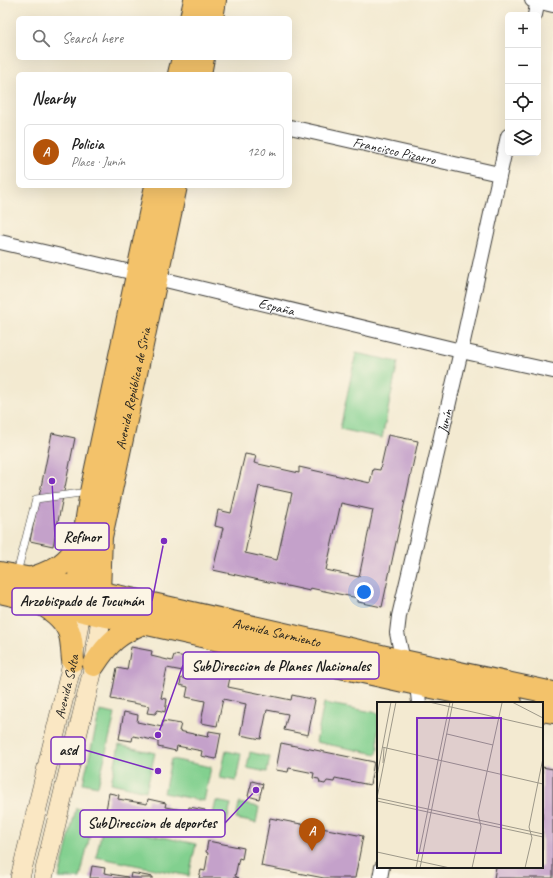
<!DOCTYPE html>
<meta charset="utf-8">
<style>
body{margin:0;font-family:Caveat,sans-serif;background:#f6f6f6;color:#222}
.controls{position:absolute;right:12px;top:12px;display:grid;overflow:hidden;border-radius:6px;box-shadow:0 4px 16px #0002}
.controls button{width:36px;height:36px;display:grid;place-items:center;padding:0;border:0;border-bottom:1px solid #e0e0e0;background:#fff;color:#222;font:20px sans-serif}
.you{position:absolute;left:364px;top:592px;width:14px;height:14px;margin:-10px;border:3px solid #fff;border-radius:50%;background:#1a73e8;box-shadow:0 0 0 6px #1a73e833}
.badge{display:grid;place-items:center;width:26px;height:26px;border-radius:50%;background:#b45309;color:#fff;font-size:13px;font-weight:700}
.pin{position:absolute;translate:-50% -33px;filter:drop-shadow(0 1px 2px #0008)}
.pin::after{content:'';position:absolute;top:21px;width:14px;height:12px;background:inherit;clip-path:polygon(0 0,100% 0,50% 100%)}
.list{margin:0;padding:0;list-style:none}
h2{display:flex;justify-content:space-between;align-items:center;height:52px;margin:0;padding:0 16px;font-size:17px}
h2 small{font-size:13px;font-weight:400;color:#767676}
.list li{display:grid;grid-template-columns:26px 1fr auto;gap:12px;align-items:center;box-sizing:border-box;height:56px;margin:0 8px 8px;padding:0 8px;border:1px solid #e0e0e0;border-radius:6px}
.list b{display:block;font-size:15px;white-space:nowrap}
.list p{margin:0;font-size:13px;white-space:nowrap;color:#767676}
.list em{font-size:13px;font-style:normal;color:#767676}
.icon{flex:none;width:22px;height:22px;fill:none;stroke:currentColor;stroke-width:2;stroke-linecap:round;stroke-linejoin:round}
.map{position:relative;flex:none;width:553px;height:878px;overflow:hidden}
.search{position:absolute;background:#fff;box-shadow:0 4px 16px #0002;left:16px;top:16px;width:276px;height:44px;display:flex;align-items:center;gap:10px;box-sizing:border-box;padding:0 14px;border-radius:6px;color:#767676;font-size:15px}
.panel{position:absolute;background:#fff;box-shadow:0 4px 16px #0002;left:16px;top:72px;width:276px;height:116px;border-radius:6px}
.map>svg:first-child{display:block}
.green{fill:#82d08f;stroke:#4f7656}
.building{fill:#c4a1ca;fill-rule:evenodd}
.lines{fill:none;stroke-linecap:round;stroke-linejoin:round}
.service-casing{stroke:#3c3b37;stroke-width:8}
.minor-casing{stroke:#3c3b37;stroke-width:16}
.secondary-casing{stroke:#3c3b37;stroke-width:20}
.primary-casing{stroke:#3c3b37;stroke-width:24}
.service{stroke:#fff;stroke-width:7}
.minor{stroke:#fff;stroke-width:14}
.secondary{stroke:#fae7c3;stroke-width:19}
.primary{stroke:#f3c26a;stroke-width:22}
.labels{text-anchor:middle;dominant-baseline:central;stroke-width:4;stroke-linejoin:round;paint-order:stroke}
.street-label{font-size:14px;fill:#1c1c1c;stroke:#fcf5e5}
.inset-road{fill:none;stroke:#9d9889;stroke-width:1}
.view{fill:#7b2cbf;fill-opacity:0.15;stroke:#7b2cbf;stroke-width:2}
.inset-edge{fill:none;stroke:#1c1c1c;stroke-width:2}
.leader{fill:none;stroke:#7b2cbf;stroke-width:1.5}
.callout-dot{fill:#7b2cbf;stroke:#fcf5e5;stroke-width:1.5}
.callout{fill:#fcf5e5;stroke:#7b2cbf;stroke-width:1.5}
.callout-label{font-size:15px;text-anchor:middle;font-weight:bold;fill:#1c1c1c}
</style>
<div class="map">
<svg width="553" height="878" viewBox="0 0 553 878">
<rect width="100%" height="100%" fill="#fcf5e5"/>
<filter id="ink" filterUnits="userSpaceOnUse"><feTurbulence type="fractalNoise" baseFrequency=".025" numOctaves="2"/><feDisplacementMap in="SourceGraphic" scale="8" xChannelSelector="R" yChannelSelector="G"/><feConvolveMatrix kernelMatrix="1 2 1 2 8 2 1 2 1" color-interpolation-filters="sRGB"/></filter>
<filter id="wash" filterUnits="userSpaceOnUse"><feTurbulence type="fractalNoise" baseFrequency=".012" numOctaves="4" result="noise"/><feDisplacementMap in="SourceGraphic" scale="16" xChannelSelector="R" yChannelSelector="G"/><feGaussianBlur stdDeviation="0.9" result="paint"/><feColorMatrix in="noise" values="0 0 0 0 0 0 0 0 0 0 0 0 0 0 0 0 0 1.4 0 .05"/><feComposite in="paint" operator="in"/></filter>
<g filter="url(#wash)">
<rect width="100%" height="100%" fill="#f3ead1"/>
<g class="green">
<path d="M356,353L398,362L382,438L340,429Z"/>
<path d="M324,703L378,713V749L377,754L316,742Z"/>
<path d="M100,711L115,714L98,786L83,783Z"/>
<path d="M119,745L155,753L146,791L111,783Z"/>
<path d="M226,751L241,754L236,781L220,778Z"/>
<path d="M250,752L270,757L267,772L247,768Z"/>
<path d="M171,759L211,767L204,801L164,793Z"/>
<path d="M216,801L231,804L225,830L210,827Z"/>
<path d="M239,803L259,807L256,823L236,819Z"/>
<path d="M76,808L95,813L80,878H59Z"/>
<path d="M103,825L196,844L189,876L96,857Z"/>
</g>
<g id="blocks">
<g class="building">
<path d="M52,433L75,438L53,546L30,541Z"/>
<path d="M388,435L418,441L382,607L358,602V598L310,588V591L213,570L223,528L215,526L218,510L231,513L245,454L256,456L254,463L299,473V467L370,483L373,469L380,470ZM259,486L292,493L277,560L245,553ZM341,503L373,510L359,577L326,570Z"/>
<path d="M131,647L152,651L151,656L172,661L174,655L187,657L186,664L198,666L197,671L213,674V669L231,673L228,687L291,700L292,695L315,700L308,735L284,730L288,714L267,710L261,739L240,735L246,704L223,699L217,726L201,723L205,701L186,697L188,687L180,685L181,678L186,679L188,672L167,668L161,698L167,699L165,712L158,710L155,714L147,713L149,706L111,699L117,668L127,670Z"/>
<path d="M124,712L138,715L137,722L162,727L163,721L181,724L179,731L208,737L209,731L221,733L216,759L201,756L202,751L177,746L176,751L158,747V741L133,736L132,741L119,739Z"/>
<path d="M281,743L374,762L370,785L335,778L334,782L327,781L325,784L320,783L319,779L313,778L314,773L289,768L288,772L276,770Z"/>
<path d="M542,767L553,769V878H494L496,867H542Z"/>
<path d="M252,781L263,784L259,799L248,796Z"/>
<path d="M109,793L119,795L118,799L147,804L148,799L166,803L165,807L188,811L189,807L205,810L201,835L185,832L186,828L161,823L160,826L142,823V819L116,814L115,818L105,816Z"/>
<path d="M270,818L363,836L355,878H324L261,866Z"/>
<path d="M208,841L244,848L242,859L239,858L235,876L239,878H199L201,870L205,871L208,853L206,852Z"/>
<path d="M92,866L105,868L104,873L128,877V878H90Z"/>
<path d="M131,873L153,877V878H130Z"/>
</g>
</g>
</g>
<g filter="url(#ink)">
<use href="#blocks" fill-opacity="0" stroke="#3c3b37" stroke-width="1"/>
<g class="lines">
<g class="service-casing">
<path id="service" d="M17,573L36,499L88,492"/>
</g>
<g class="minor-casing">
<g id="minor">
<path d="M532,0L553,5"/>
<path d="M535,15L538,0"/>
<path id="s1" d="M290,127L499,174"/>
<path id="s2" d="M0,242L157,278L461,351L553,371"/>
<path id="s3" d="M419,703L417,684L403,661L397,633L399,616L461,351L508,136"/>
<path d="M380,878L382,867"/>
</g>
</g>
<g class="secondary-casing">
<g id="secondary">
<path id="s4" d="M20,878L73,660L81,611"/>
<path d="M43,878L94,665L99,633L101,615"/>
</g>
</g>
<g class="primary-casing">
<g id="primary">
<path d="M191,18L195,0"/>
<path d="M212,18L215,0"/>
<path d="M179,74L183,58"/>
<path d="M200,74L203,58"/>
<path id="s5" d="M0,573L79,588L135,600L403,661L553,693"/>
<path d="M29,579C46,574 64,567 73,552C76,547 78,542 80,537"/>
<path d="M0,592L101,615L143,623L417,684L511,703"/>
<path d="M80,601L79,568L91,492L156,186"/>
<path d="M40,603C52,610 66,620 70,635C72,642 72,652 73,660"/>
<path id="s6" d="M100,607L99,592L101,537L176,186"/>
<path d="M94,665C109,642 118,634 143,623"/>
<path d="M542,710L553,712"/>
</g>
</g>
<use href="#service" class="service"/>
<use href="#minor" class="minor"/>
<use href="#secondary" class="secondary"/>
<use href="#primary" class="primary"/>
</g>
</g>
<g class="labels">
<g class="street-label">
<text stroke="none"><textPath href="#s1" startOffset="107">Francisco Pizarro</textPath></text>
<text stroke="none"><textPath href="#s2" startOffset="284">España</textPath></text>
<text stroke="none"><textPath href="#s6" startOffset="222">Avenida República de Siria</textPath></text>
<text stroke="none"><textPath href="#s3" startOffset="292">Junín</textPath></text>
<text stroke="none"><textPath href="#s5" startOffset="283">Avenida Sarmiento</textPath></text>
<text stroke="none"><textPath href="#s4" startOffset="197">Avenida Salta</textPath></text>
</g>
</g>
<g transform="translate(377 702)">
<rect width="166" height="166" fill="#f3ead1"/>
<path class="inset-road" d="M52,0L166,26M135,0L166,16M70,32L116,43M5,45L166,82M6,61L7,46M0,74L14,0M0,96L166,132M0,96L19,0M0,99L166,135M0,150L73,166M39,166L73,0M43,166L76,0M95,166L104,125L101,111L125,1M148,166L155,136L152,125L166,56"/>
<path class="view" d="M40,16H124V151H40Z"/>
<rect width="166" height="166" class="inset-edge"/>
</g>
<path class="leader" d="M52 481L55 537M164 541L152 601M158 735L183 665M158 771L85 750M256 790L225 823"/>
<g class="callout-dot">
<circle cx="52" cy="481" r="4"/>
<circle cx="164" cy="541" r="4"/>
<circle cx="158" cy="735" r="4"/>
<circle cx="158" cy="771" r="4"/>
<circle cx="256" cy="790" r="4"/>
</g>
<g class="callout">
<rect x="55" y="523" width="54" height="27" rx="4"/>
<rect x="12" y="588" width="140" height="27" rx="4"/>
<rect x="183" y="652" width="196" height="27" rx="4"/>
<rect x="51" y="737" width="34" height="27" rx="4"/>
<rect x="80" y="810" width="145" height="27" rx="4"/>
</g>
<g class="callout-label">
<text x="82" y="542">Refinor</text>
<text x="82" y="606">Arzobispado de Tucumán</text>
<text x="281" y="671">SubDireccion de Planes Nacionales</text>
<text x="68" y="755">asd</text>
<text x="152" y="828">SubDireccion de deportes</text>
</g>
</svg>
<div class="controls">
<button>+</button>
<button>−</button>
<button><svg class="icon" aria-label="locate" viewBox="0 0 24 24"><circle cx="12" cy="12" r="6"/><path d="M12 2v4M12 18v4M2 12h4M18 12h4"/></svg></button>
<button><svg class="icon" aria-label="layers" viewBox="0 0 24 24"><path d="M12 4l9 5-9 5-9-5zM3 14l9 5 9-5"/></svg></button>
</div>
<div class="you"></div>
<div class="pin badge" style="left:312px;top:851px">A</div>
<div class="search"><svg class="icon" aria-label="search" viewBox="0 0 24 24"><circle cx="10" cy="10" r="6"/><path d="M15 15l6 6"/></svg>Search here</div>
<section class="panel">
<h2>Nearby<small></small></h2>
<ul class="list">
<li><span class="badge">A</span><div><b>Policia</b><p>Place · Junín</p></div><em>120 m</em></li>
</ul>
</section>
</div>
